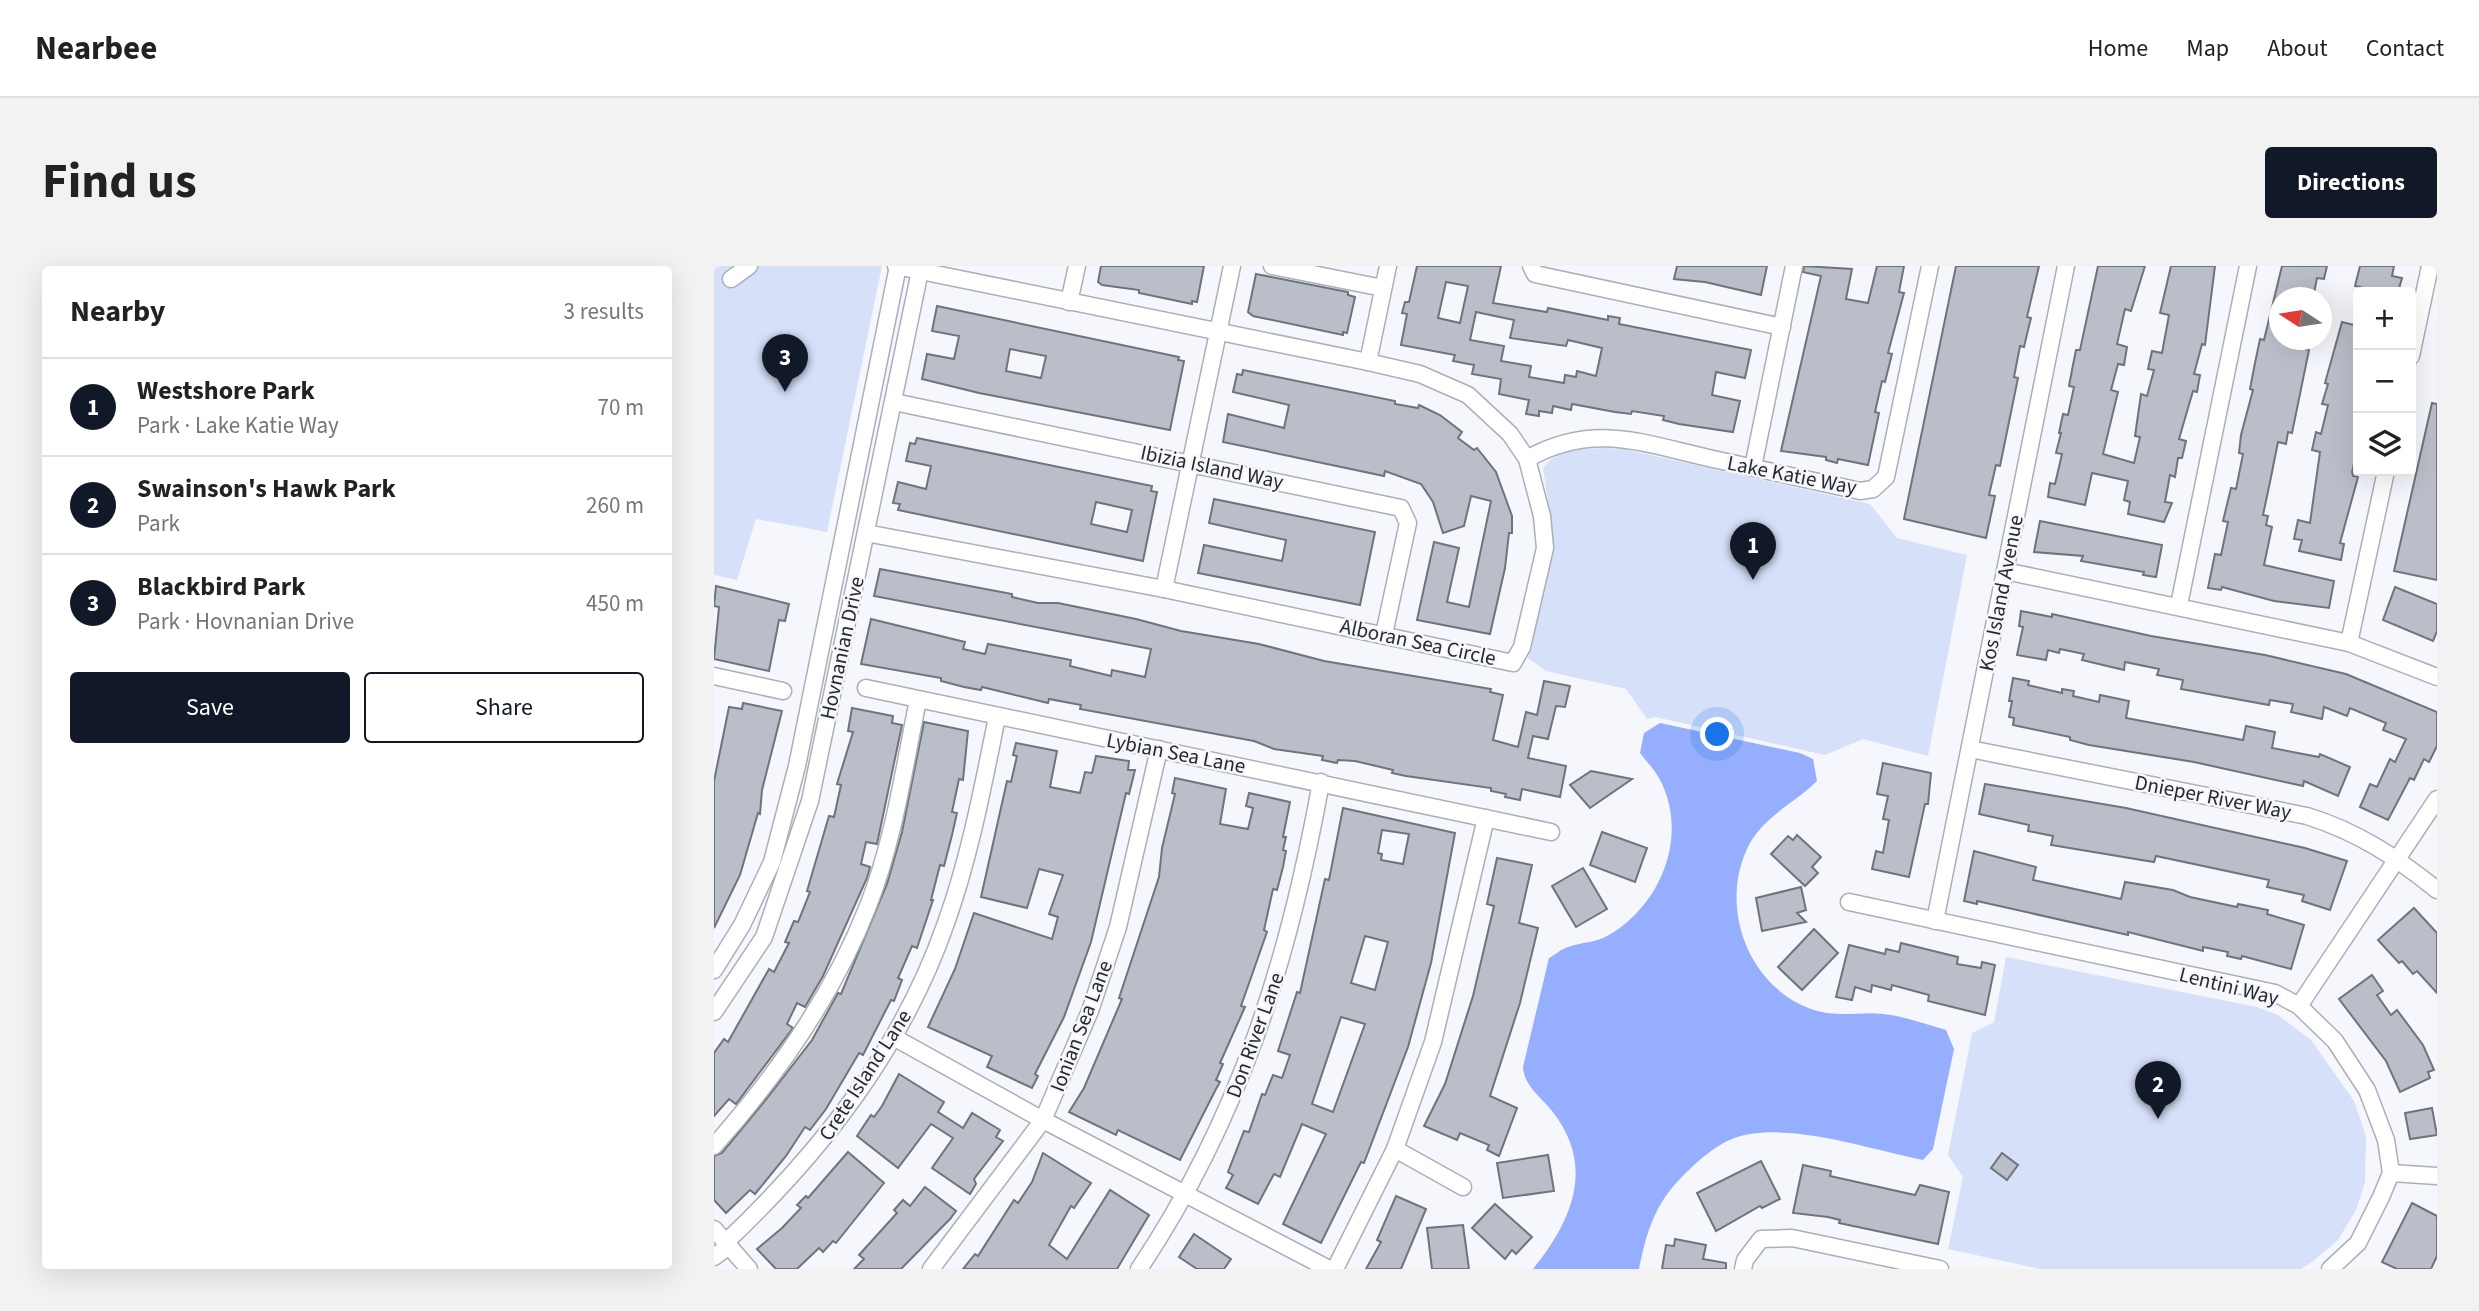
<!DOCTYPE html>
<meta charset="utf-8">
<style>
body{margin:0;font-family:"Source Sans 3",sans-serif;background:#f2f2f2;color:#222}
.controls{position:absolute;right:21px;top:21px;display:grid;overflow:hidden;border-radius:7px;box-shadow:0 7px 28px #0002}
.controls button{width:63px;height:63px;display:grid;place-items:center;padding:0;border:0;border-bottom:2px solid #e0e0e0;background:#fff;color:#222;font:35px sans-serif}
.compass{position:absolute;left:1555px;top:21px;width:63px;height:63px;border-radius:50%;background:#fff;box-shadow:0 7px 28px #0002;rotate:282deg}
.you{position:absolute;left:1004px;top:469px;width:24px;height:24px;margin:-18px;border:5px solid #fff;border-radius:50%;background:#1a73e8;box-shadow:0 0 0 10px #1a73e833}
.badge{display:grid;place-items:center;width:46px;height:46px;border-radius:50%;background:#111827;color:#fff;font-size:23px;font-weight:700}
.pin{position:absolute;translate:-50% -58px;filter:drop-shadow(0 2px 4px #0008)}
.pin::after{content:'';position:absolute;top:37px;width:24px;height:21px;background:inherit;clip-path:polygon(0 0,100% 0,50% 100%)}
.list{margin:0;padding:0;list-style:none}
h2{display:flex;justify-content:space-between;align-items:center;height:91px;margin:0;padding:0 28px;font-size:30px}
h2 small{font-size:23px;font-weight:400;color:#767676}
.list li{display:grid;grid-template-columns:46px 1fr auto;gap:21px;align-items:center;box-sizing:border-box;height:98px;padding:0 28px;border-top:2px solid #e0e0e0}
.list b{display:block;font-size:26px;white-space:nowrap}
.list p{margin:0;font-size:23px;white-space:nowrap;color:#767676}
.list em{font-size:23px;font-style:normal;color:#767676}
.actions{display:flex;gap:14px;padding:21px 28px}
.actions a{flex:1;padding:16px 0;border:2px solid #111827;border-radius:7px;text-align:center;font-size:24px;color:#111827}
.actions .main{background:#111827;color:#fff}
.icon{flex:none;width:38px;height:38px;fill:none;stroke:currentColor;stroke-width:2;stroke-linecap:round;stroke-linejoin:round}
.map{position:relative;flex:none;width:1723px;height:1003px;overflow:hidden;border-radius:7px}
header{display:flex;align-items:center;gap:42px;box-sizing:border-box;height:98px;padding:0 35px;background:#fff;border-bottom:2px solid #e0e0e0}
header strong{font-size:33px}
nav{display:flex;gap:38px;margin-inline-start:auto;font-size:24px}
.intro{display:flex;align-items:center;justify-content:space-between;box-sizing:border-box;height:168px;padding:0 42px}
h1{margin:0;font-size:49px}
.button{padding:18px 32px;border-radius:7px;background:#111827;color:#fff;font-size:24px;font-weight:700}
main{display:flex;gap:42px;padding:0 42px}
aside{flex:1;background:#fff;border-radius:7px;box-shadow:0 7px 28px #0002}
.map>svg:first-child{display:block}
.green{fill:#d7e0f9}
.water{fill:#95aefd}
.building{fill:#babec8;stroke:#70737c;stroke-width:2;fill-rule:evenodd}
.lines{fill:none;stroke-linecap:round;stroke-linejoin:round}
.minor-casing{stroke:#abafb8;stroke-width:19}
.minor{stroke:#fff;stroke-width:16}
.labels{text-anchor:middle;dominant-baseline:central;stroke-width:5;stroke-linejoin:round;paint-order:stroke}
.street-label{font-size:21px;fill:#282a2d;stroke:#f5f7fd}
</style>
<header>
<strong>Nearbee</strong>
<nav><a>Home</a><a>Map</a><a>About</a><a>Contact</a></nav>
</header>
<div class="intro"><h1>Find us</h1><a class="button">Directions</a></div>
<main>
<aside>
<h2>Nearby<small>3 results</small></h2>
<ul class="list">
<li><span class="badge">1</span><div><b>Westshore Park</b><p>Park · Lake Katie Way</p></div><em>70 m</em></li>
<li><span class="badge">2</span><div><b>Swainson's Hawk Park</b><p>Park</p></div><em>260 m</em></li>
<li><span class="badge">3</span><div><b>Blackbird Park</b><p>Park · Hovnanian Drive</p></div><em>450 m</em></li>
</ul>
<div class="actions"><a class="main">Save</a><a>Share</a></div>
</aside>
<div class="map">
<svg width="1723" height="1003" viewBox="0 0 1723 1003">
<rect width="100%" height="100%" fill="#f5f7fd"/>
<g class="green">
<path d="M0,0H168L113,266L42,253L23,314L0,309Z"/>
<path d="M889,182L910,183L1156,238L1183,272L1253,289L1214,490L1149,473L1111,489L941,451L933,453L912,423L832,405L814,392L835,289L837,256L829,202C842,183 868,183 889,182Z"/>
<path d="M1292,691L1543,741L1564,749L1597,774L1640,835L1652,870L1651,917L1642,944L1624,974L1598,996L1587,1003H1326L1234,983L1249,911L1234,889L1258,767L1280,756Z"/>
</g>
<path class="water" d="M946,457L1086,487L1099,493L1103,515C1082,536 1052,549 1036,577C1003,638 1033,722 1100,744C1125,752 1147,745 1169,748C1190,750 1211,758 1232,764L1240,783L1219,883L1209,894C1156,883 1089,860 1036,868C1013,871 994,886 977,902C943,933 934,959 925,1003H819C858,955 882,900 838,845C827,831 810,820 809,801L835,692C841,689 847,683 854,681C867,676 882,677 895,669C947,639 976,569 945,512C940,503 932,495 926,487L930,467Z"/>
<g class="building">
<path d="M387,0H490L483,36L478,35V38L425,27V24L388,19L384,16Z"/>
<path d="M703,0H787L779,37L833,46L834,42L894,54V50L906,52L905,58L1037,84L1031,112L1002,106L998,129L1026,135L1019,166L965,158L949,154L950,150L918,145L917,148L901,146L858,138L857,144L839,140L838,147L825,145V150L812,148L815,134L785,128L787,113L758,108L760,99L739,95L741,89L687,79L693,48L688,47L691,36H695ZM732,16L754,20L746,57L724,52ZM762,46L800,54L796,72L852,80L854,74L888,82L882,110L863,105L862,111L851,109L850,117L815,111L817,100L787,95L790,80L756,74Z"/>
<path d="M963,0H1053L1047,29L991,16L960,13Z"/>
<path d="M1090,0L1138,3L1132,33L1154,37L1163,0H1190L1185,26L1190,27L1174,87L1178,88L1171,116L1168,115L1161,146L1165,147L1154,199L1124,193L1123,197L1112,194V191L1067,185L1107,10L1089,6Z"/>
<path d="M1242,0H1325L1313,51L1317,52L1314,64L1310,81L1306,80L1300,111L1304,112L1286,200L1282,199L1275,229L1281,230L1272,272L1190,253Z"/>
<path d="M1384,0H1431L1417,45L1411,43L1403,78L1413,81L1410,99L1404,98L1397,124L1404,126L1389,188L1420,197L1426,171L1421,170L1427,128L1433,130L1440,104L1434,103L1438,85L1448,87L1455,49L1446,47L1457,0H1501L1491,79L1488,78L1480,108L1486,109L1483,126L1479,125L1465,173L1472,175L1468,192H1464L1461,211L1456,209L1451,236L1458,237L1450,256L1414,248L1416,236L1410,234L1414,215L1410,214L1378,207L1371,239L1334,231L1336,217L1341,218L1348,188L1342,187L1347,167H1345L1349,148L1354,149L1360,121L1355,120L1359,99L1362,84H1366Z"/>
<path d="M1568,0H1613L1610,13L1603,12L1599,32H1565V74H1581L1579,80L1595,84L1578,167L1574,166L1572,178L1564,176L1556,216L1549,249L1554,250L1552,259L1558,261L1550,299L1620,315L1615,342L1560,335L1508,321L1507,324L1494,322L1501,288L1507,289L1514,256L1509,255L1517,222L1522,223L1529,188L1525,187L1527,169L1539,124L1536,123L1540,102L1546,73L1550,74Z"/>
<path d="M1646,0H1680L1678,10L1688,12L1684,26H1646L1647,21L1641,20Z"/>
<path d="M542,8L634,26V29L641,31L633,67L629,66V69L539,50L534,46Z"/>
<path d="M223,40L465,91L464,94L470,95L456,164L265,127L208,113L213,88L240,93L245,70L218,65ZM296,83L332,90L327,112L292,105Z"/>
<path d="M1628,56L1644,60V180L1638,206L1639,210L1644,211L1626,277L1630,278L1627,294L1585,285L1588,274L1580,273L1584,254L1596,257L1606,186L1598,184L1602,166L1607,168L1614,139L1608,138L1614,118L1611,117Z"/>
<path d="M529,104L681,135V138L704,142L705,139L726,149L748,166L744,172L760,184L763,182L782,206L798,250V267H795L791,302L776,368L703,354L720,276L745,282L733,336L755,341L777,235L757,230L750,260L729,267L719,236L707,218L671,205L670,210L509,176L514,148L570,162L575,139L519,126L523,108L528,109Z"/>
<path d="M1718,137L1723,138V314L1680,305Z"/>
<path d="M203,172L438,220L437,225L443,226L429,295L184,244L186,238L179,237L184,216L212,223L217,200L192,195L196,177L201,178ZM382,236L418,244L413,266L377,258Z"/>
<path d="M500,233L661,266L646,339L484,307L490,279L568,295L572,274L495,257Z"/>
<path d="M1326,255L1448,279L1442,311L1429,309L1430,306L1367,295L1369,290L1320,286Z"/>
<path d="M166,303L298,328V331L324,337H344L422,353L467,365L545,378L610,395L777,423L776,426L789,429L779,474L804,481L812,446L823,449L830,415L856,420L851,441L842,440L834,473L819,470L814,492L852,500L846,531L808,523L806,534L791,531L792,528L777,525V522L692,510L678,507L679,504L641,495L624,494L623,497L608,494L609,490L560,483L540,475L366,443L367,439L335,433L334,437L268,421L267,424L250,421L227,415V412L147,398L157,353L251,376L249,383L271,388L274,378L357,394L356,400L397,410L398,404L431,411L437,383L160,330Z"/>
<path d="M2,320L75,338L71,355L65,354L55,405L0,393L5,341L0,340Z"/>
<path d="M1681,321L1723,338V365L1719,375L1669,354Z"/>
<path d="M1307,345L1338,351V348L1437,370L1551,389L1632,408L1723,446V480L1715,496L1710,493L1700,514L1696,512L1674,554L1646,541L1656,518L1663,521L1676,493L1681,496L1692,473L1669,464L1672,457L1636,442L1633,450L1610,441L1608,453L1577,446L1579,438L1556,434L1555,439L1467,423L1469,414L1443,409L1445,403L1411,396L1410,404L1368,394L1370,388L1346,383L1345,387L1334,384L1332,394L1303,389L1309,361L1305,360Z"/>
<path d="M1299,412L1315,415L1314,419L1348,427V423L1360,425L1359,430L1385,436L1386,429L1415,435L1412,452L1529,474L1532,460L1561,466L1558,482L1605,491L1606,488L1636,501L1624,530L1590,515L1589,520L1480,496L1375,479L1356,474V471L1299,459L1300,452L1295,451L1298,435H1295Z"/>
<path d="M29,437L68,445L48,524L46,548L44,547L26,609L0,662V515L15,441L28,443Z"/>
<path d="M138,442L179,450L178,457L188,459L163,578L152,576L147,598L156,601L153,612L109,710L91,741L83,737L73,758L79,762L22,838L15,833L0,850V787L10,773L14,776L55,703L60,706L75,677L71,676L80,655L84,656L96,626L93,625L115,550L120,551L127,519L123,518L139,466L134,465Z"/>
<path d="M210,456L254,465L249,514L245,513L238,546L243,547L238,569L230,600L226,599L217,634H219L203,682L198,680L184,712L188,714L180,735L177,734L149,789L145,787L112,843L96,864L91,861L72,890L41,928L36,924L12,947L0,934V890L8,887L54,831L98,774L124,727L127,728L173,618L188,566Z"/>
<path d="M302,477L343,485L336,521L366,527L371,506L378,507L382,490L415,495L414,504H421L415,528L412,527L377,676L350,751L321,808L324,810L318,822L273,801L278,790L214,761L241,703L260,647L338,673L344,651L335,648L349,609L325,603L313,642L267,631L293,515L297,516L303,490L299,489Z"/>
<path d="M1169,497L1217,507L1214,538H1211L1195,611L1158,603L1162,585L1169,587L1175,554L1169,553L1174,530L1163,528Z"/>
<path d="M877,505L918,513L876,542L856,519Z"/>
<path d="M461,512L512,523L506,558L534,563L539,542L532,540L535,527L576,536L569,571H572L569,584L572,585L569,601L563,624L559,623L550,664L553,666L527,740L531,741L506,797L509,798L502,814L506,816L502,823L466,894L404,864L402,869L355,846L370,822L408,733L405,732L445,611L448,582L461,528L458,527Z"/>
<path d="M1271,518L1412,542L1591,582L1633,595L1616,644L1588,635L1590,629L1553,621L1555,614L1442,590L1440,596L1337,579L1339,570L1314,565L1315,559L1265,548Z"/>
<path d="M629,542L741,567L717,697L694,781L650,897L647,896L607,977L569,958L612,868L588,858L566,911L560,908L544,938L512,922L519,909L514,906L530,865L535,866L548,828L551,829L559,809L568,812L576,789L564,785L583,726L586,727L611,613L615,614ZM668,564L695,568L689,598L667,594L668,588L664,587ZM651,670L674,676L661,724L637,717ZM627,751L651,758L619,846L598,838Z"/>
<path d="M888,566L933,582L921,616L876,599Z"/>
<path d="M1083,569L1107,591L1098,601L1104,607L1091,620L1057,588L1074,570L1079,574Z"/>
<path d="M1260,585L1322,601L1319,614L1407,633L1411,616L1459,624L1476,631L1523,641L1524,638L1554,644L1553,648L1590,659L1577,703L1528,690L1527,693L1513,690L1514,686L1489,681V685L1414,666V669L1263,635V638L1250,635Z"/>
<path d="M783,592L818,599L805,657L824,662L806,737L776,830L803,842L785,890L773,884L775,879L746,867L743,874L710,860L731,818L759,730L780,640L773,638Z"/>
<path d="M869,602L893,643L862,661L838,620Z"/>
<path d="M1087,621L1092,644L1083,647L1092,656L1048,665L1042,632Z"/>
<path d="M1700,642L1723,667V727L1703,705L1699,708L1688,695L1685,697L1664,674Z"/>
<path d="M1100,663L1124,687L1088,724L1064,701Z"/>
<path d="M1187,677L1244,691L1243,698L1267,702L1268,696L1281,699L1271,749L1214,735L1215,729L1178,719L1177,724L1158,719L1157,726L1141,721L1138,734L1122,731L1135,679L1171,688L1172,683L1185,686Z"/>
<path d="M1658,709L1669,725L1663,729L1677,749L1683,744L1709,779L1720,804L1714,806L1716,812L1686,826L1672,795L1625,733Z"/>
<path d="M185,808L230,836L224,846L249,862L258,847L286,864L282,871L289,875L260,913L262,918L256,928L218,902L239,872L217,858L184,902L143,870L157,849L160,851L168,840Z"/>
<path d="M1718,842L1723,869L1696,873L1691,847Z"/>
<path d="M134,886L170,917L122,977L119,975L109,986L105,982L83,1003H62L43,983L68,962L87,942L83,939L92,930L94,932Z"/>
<path d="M329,887L377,917L360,942L357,940L335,979L353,993L396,924L435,949L403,1003H249L261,988L264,990L300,934L304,937L318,916Z"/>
<path d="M1288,887L1304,899L1293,914L1277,902Z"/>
<path d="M834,889L840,925L789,932L783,897Z"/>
<path d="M1047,895L1066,933L1048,942L1046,940L1002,965L983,927Z"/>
<path d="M1089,899L1117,905L1116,910L1201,929L1206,919L1235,926L1224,978L1125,957L1126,954L1114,951L1079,947Z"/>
<path d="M211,921L242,945L236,953L187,1003H140L150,993L145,989L183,947L180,944L189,934L196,940Z"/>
<path d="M682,930L712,943L687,1003H652L667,976L663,974Z"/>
<path d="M1698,937L1723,950V990L1717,1003H1683L1668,996Z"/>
<path d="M781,938L818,971L802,988L798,984L791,993L758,962Z"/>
<path d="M749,959L755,1003H718L713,962Z"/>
<path d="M480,968L517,993L510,1003H483L465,991Z"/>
<path d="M961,973L992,979L989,993L1012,997V1003H948L952,979L960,980Z"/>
</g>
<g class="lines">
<g class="minor-casing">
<g id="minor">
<path d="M558,0L669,22"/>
<path d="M817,0L821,8L1068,61"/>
<path d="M17,13L35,0"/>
<path d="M355,36L363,0"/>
<path d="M1697,90L1716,0"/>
<path d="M654,96L674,0"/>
<path d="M180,136L687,242L694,257L670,368"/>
<path d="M813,193C880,155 930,178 999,193C1048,204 1097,214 1146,225L1159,223L1172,211L1216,0"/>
<path d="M1039,201L1080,0"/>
<path d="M152,267L450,323L799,397L808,381L831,282L828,250L813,193L796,168L754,129L706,108L654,96L182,0"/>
<path d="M1291,305L1635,377L1723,411"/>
<path d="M450,323L518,0"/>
<path d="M1465,339L1534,0"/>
<path d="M1635,377L1672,205"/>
<path d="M0,410L69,425"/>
<path d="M152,422L837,566"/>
<path d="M1256,483L1593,550C1644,566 1682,591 1723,624"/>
<path d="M1135,636L1561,727L1585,740L1621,775L1653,824L1672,874L1677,907L1667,931L1644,977L1616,1003"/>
<path d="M1221,655L1352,0"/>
<path d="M0,704L28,659L58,596L83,500L184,0"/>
<path d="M1585,740L1723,533"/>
<path d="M0,746L50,671L96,535L207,0"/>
<path d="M181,772L329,854L615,1003"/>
<path d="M0,880C64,808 119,730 154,640C180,574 190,502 204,434"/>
<path d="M681,883L749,921"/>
<path d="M1677,907L1723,910"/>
<path d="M0,963L35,1003"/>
<path d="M12,976C108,885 188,783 232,657C256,590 269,520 283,451"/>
<path d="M0,991L15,980"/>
<path d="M217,1003L329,854L376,745L404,661L445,483"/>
<path d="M425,1003C526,852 575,694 607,516"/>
<path d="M621,1003L681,883L719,776L772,552"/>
<path d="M1029,1003L1031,994L1047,973L1078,972L1226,1003"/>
</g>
</g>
<use href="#minor" class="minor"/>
</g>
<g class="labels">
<g class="street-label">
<text transform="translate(498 201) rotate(12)">Ibizia Island Way</text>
<text transform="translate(1078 209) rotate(11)">Lake Katie Way</text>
<text transform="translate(1287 327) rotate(-79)">Kos Island Avenue</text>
<text transform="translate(704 376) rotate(12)">Alboran Sea Circle</text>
<text transform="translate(128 382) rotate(-78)">Hovnanian Drive</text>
<text transform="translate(462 487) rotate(11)">Lybian Sea Lane</text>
<text transform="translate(1499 531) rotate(11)">Dnieper River Way</text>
<text transform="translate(1515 720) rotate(14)">Lentini Way</text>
<text transform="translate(367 760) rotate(-69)">Ionian Sea Lane</text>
<text transform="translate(541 769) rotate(-70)">Don River Lane</text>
<text transform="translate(151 809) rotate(-57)">Crete Island Lane</text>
</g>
</g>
</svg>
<div class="controls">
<button>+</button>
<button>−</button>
<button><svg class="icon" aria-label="layers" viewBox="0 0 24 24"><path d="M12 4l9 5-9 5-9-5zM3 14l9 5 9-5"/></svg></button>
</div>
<svg class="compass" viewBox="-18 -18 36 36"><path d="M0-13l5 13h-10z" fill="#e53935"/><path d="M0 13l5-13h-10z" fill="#767676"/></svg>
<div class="you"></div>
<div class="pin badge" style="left:1039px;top:314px">1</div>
<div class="pin badge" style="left:1444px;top:853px">2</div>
<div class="pin badge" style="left:71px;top:126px">3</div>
</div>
</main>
